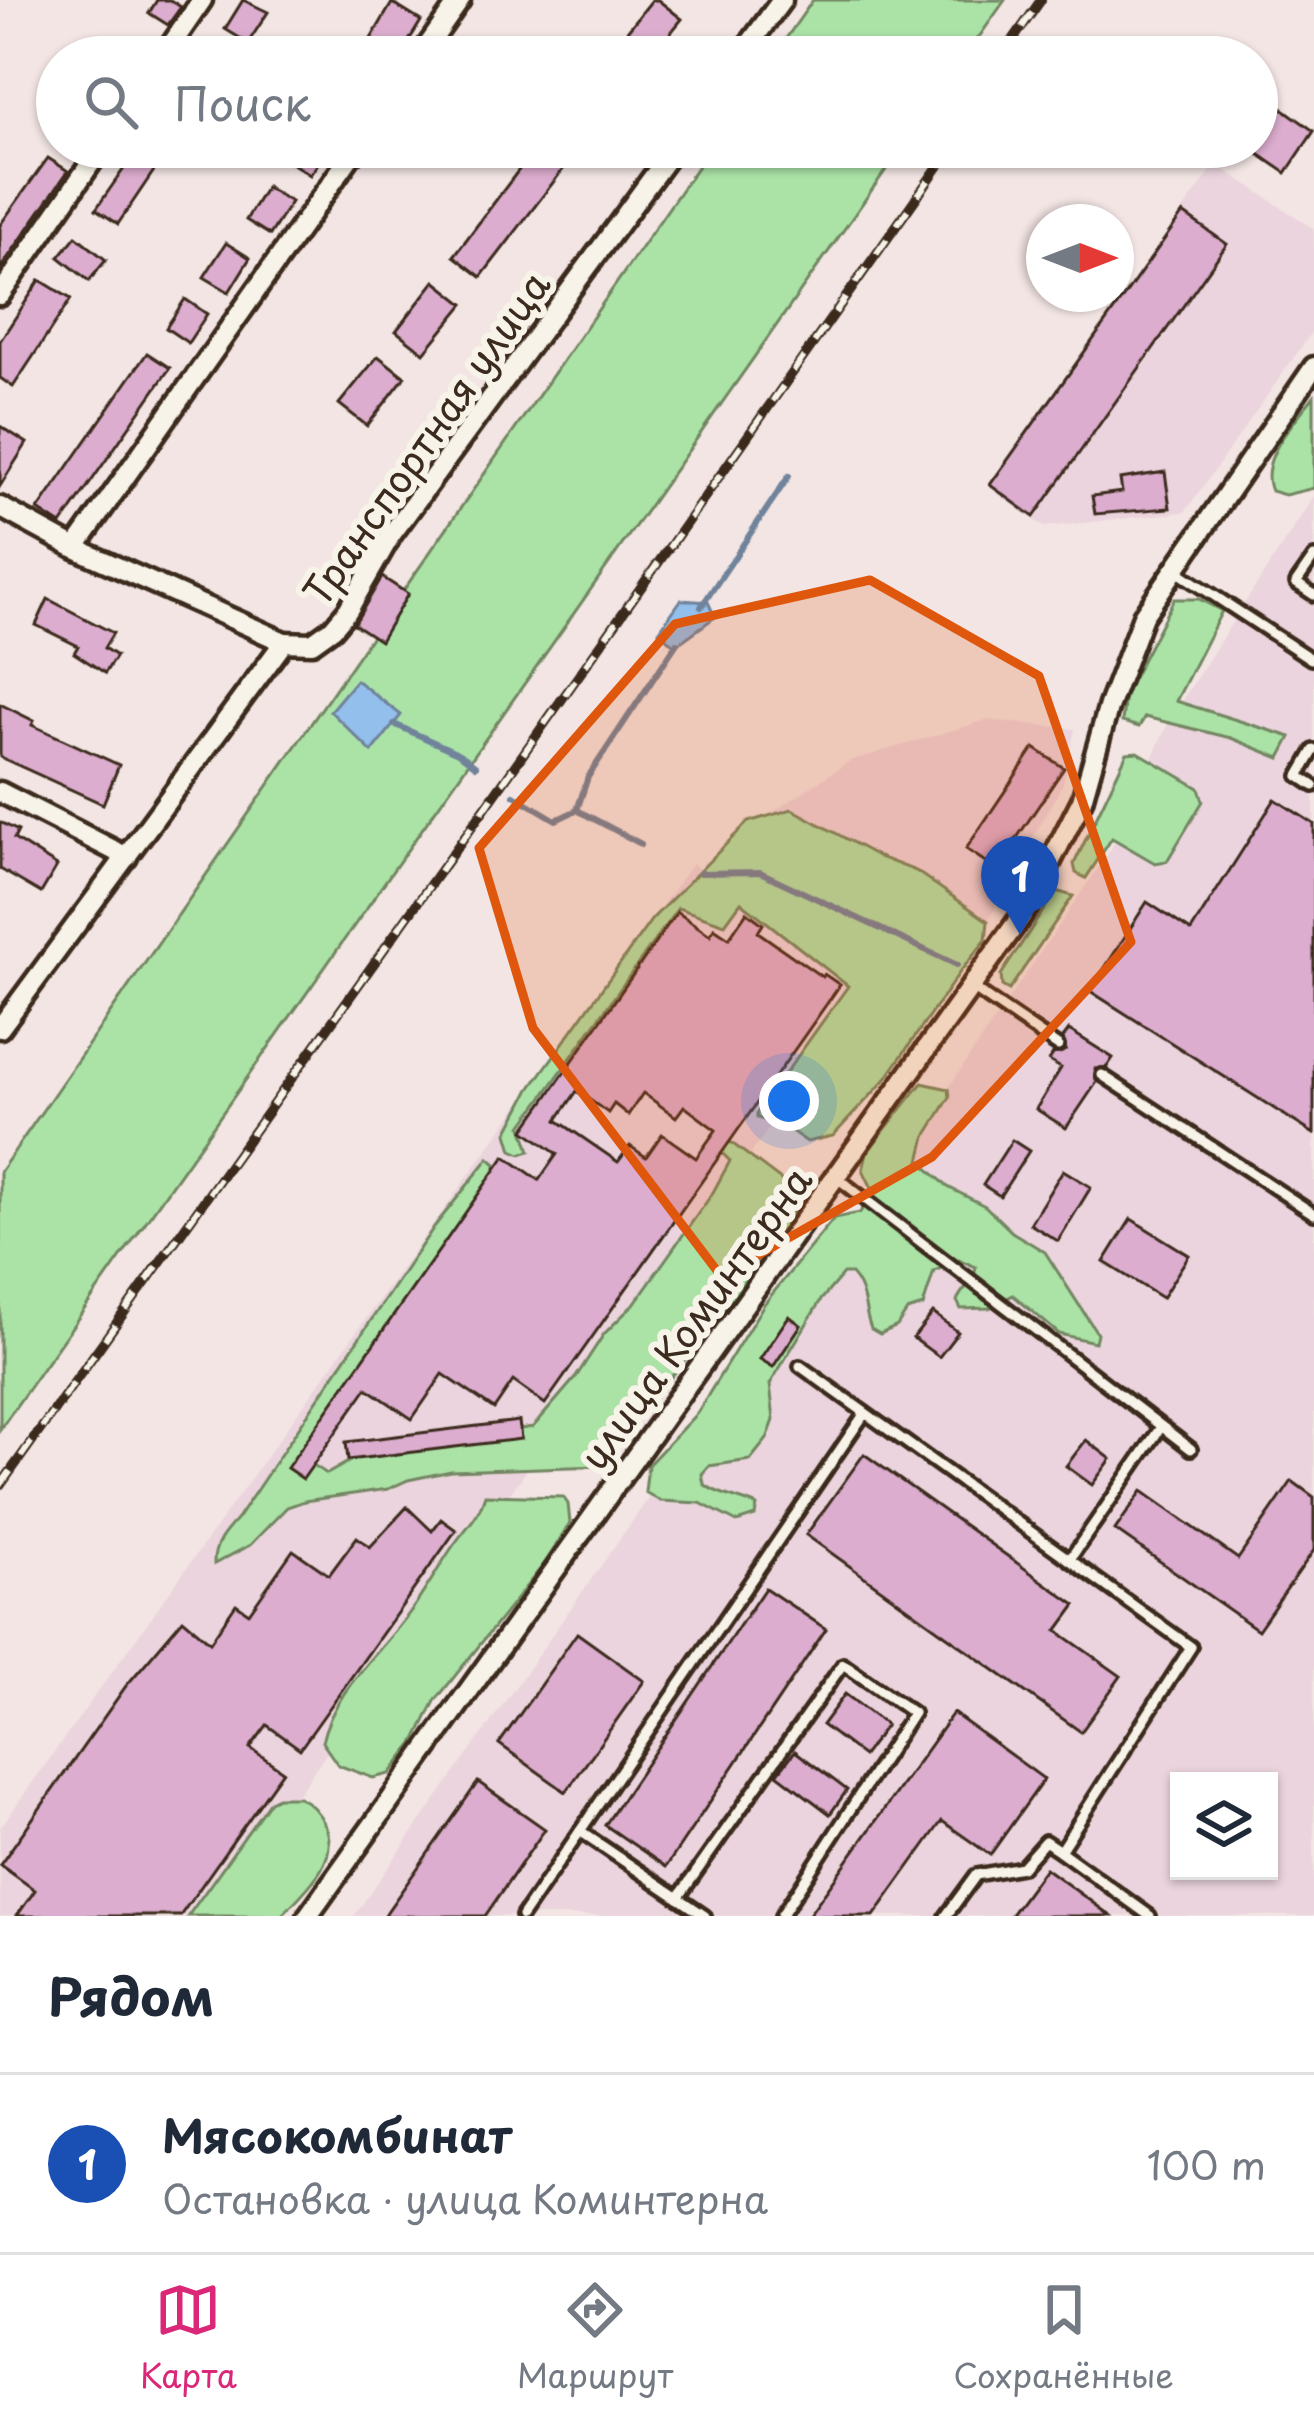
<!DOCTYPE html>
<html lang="ru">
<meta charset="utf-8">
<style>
body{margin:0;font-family:"Playpen Sans",sans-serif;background:#f6f6f7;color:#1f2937}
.controls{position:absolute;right:36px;bottom:36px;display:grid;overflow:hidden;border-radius:0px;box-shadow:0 3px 9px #0004}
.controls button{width:108px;height:108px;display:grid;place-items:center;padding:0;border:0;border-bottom:3px solid #e0e1e3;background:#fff;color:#1f2937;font:60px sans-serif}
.compass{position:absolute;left:1026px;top:204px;width:108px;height:108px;border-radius:50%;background:#fff;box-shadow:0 3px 9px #0004;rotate:90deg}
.you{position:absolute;left:789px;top:1101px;width:42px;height:42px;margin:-30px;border:9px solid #fff;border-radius:50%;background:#1a73e8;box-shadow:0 0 0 18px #1a73e833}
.badge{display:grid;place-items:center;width:78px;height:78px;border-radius:50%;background:#db2777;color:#fff;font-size:39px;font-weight:700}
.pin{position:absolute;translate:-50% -99px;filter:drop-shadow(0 3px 6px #0008)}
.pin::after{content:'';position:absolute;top:63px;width:42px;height:36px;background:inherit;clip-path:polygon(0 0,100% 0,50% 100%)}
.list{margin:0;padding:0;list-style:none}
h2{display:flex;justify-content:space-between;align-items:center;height:156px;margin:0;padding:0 48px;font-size:51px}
h2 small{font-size:39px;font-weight:400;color:#747a83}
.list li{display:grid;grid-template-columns:78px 1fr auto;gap:36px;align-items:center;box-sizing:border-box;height:180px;padding:0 48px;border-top:3px solid #e0e1e3}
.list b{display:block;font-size:45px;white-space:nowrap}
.list p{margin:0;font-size:39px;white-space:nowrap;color:#747a83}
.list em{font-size:39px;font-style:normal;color:#747a83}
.icon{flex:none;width:66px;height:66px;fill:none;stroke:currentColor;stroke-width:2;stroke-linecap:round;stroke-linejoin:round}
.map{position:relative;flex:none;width:1314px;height:1916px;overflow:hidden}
.search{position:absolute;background:#fff;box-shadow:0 3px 9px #0004;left:36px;right:36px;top:36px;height:132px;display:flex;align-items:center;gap:30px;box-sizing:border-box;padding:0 42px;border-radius:66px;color:#747a83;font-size:45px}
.sheet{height:336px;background:#fff}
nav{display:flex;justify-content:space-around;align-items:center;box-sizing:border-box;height:168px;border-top:3px solid #e0e1e3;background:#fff;font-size:33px;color:#747a83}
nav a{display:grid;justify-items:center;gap:6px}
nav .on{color:#db2777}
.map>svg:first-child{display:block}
.built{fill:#ebd4dd;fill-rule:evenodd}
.green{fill:#abe3a7;stroke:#738662;stroke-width:3}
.water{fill:#93bfec;stroke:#70839a;stroke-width:3}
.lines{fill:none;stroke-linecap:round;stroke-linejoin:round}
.stream{stroke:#70839a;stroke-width:6}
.building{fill:#dcadce;stroke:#3b2a1e;stroke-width:3;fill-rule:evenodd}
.service-casing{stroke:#3b2a1e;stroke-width:18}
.minor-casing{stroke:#3b2a1e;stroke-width:27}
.service{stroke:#f7f3e8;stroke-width:9}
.minor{stroke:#f7f3e8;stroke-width:18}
.rail-casing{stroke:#3b2a1e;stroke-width:10}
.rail{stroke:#f7f3e8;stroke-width:6;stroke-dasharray:18;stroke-linecap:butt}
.marked{fill:#df570d;fill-opacity:0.2;stroke:#df570d;stroke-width:9;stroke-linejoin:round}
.labels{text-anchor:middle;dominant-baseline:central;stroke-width:12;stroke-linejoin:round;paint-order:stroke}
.street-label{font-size:39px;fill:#3b2a1e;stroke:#f7f3e8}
</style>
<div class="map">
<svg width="1314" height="1916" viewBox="0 0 1314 1916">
<rect width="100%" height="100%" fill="#f2e5e3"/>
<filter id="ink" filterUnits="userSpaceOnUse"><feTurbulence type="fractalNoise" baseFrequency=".00833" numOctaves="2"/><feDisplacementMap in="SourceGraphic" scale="24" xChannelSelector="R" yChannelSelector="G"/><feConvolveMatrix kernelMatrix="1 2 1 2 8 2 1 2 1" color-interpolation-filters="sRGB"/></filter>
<g filter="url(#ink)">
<g class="built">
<path d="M1216,164L1314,229V329L1185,512L1044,527L987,486Z"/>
<path d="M1314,496V1916H354L648,1499L891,1172L1111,849L1170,719ZM1179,1781H1269V1871H1179Z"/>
<path d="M987,720L1075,729L1063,783L981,933L773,812L850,761Z"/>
<path d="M692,864L868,988L211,1916H0V1828Z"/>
</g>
<g class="green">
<path d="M813,0H1005L965,57H773Z"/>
<path d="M711,147H902L0,1429V1172Z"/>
<path d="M1314,396V488L1285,495L1271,491C1257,459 1296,420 1314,396Z"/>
<path d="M1174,599H1199L1222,611L1176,701L1291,737L1280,758L1231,738L1145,717L1139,727L1122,722L1125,693Z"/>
<path d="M1138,752L1199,788L1203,801L1167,861L1155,863L1112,838L1086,878L1076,873L1074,864L1127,753Z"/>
<path d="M792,809L879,857L916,871L988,921L986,940L960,972L885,1080L833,1136L807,1142L784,1126L757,1118V1113L848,986L741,902L725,924L678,908L522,1126L530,1151L521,1154L512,1150L507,1133L530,1089L652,919L748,822Z"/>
<path d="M1056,891L1073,896L1009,990L1002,986L1001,975Z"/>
<path d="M922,1083L949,1089L950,1097L926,1136L920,1161L948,1187L985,1206L1012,1232L1045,1252L1097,1333L1095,1342L1059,1334L1013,1295L989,1308L961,1309L957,1301C962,1288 975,1281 976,1267L960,1260L934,1271L923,1306L907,1311L897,1326L880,1334L871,1329C863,1309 867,1292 851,1274H843L821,1300L770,1384L774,1420L767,1439L750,1460L709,1466L702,1474L704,1484C717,1495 741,1498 757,1506L755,1516L737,1522L700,1503L660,1501L645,1492L648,1465L697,1413L764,1304L834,1218L860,1213L872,1188L863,1170L867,1152Z"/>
<path d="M725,1138L789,1186L793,1204L790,1222L770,1241L733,1299L601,1466L451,1471L408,1480L388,1489L304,1501L287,1507L250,1545L214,1564C213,1545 225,1532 237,1519L434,1227L489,1158L496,1164V1178L304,1459L327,1474L366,1452L533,1427L576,1377L604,1334L634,1304L712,1194L730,1161L718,1149Z"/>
<path d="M485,1495L563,1497L568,1504L570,1523L545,1563L435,1701L414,1744L390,1774L373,1778L338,1765L322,1742C333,1691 381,1653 410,1612C425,1592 437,1570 451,1549C464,1529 479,1518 485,1495Z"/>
<path d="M278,1797H299C311,1803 319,1812 325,1825C342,1861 303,1892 281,1916H188L270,1801Z"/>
</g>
<g class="water">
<path d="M681,600L708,602L715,617L675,646L659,631Z"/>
<path d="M356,680L401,715L372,752L330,711Z"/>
</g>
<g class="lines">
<g class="stream">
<path d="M701,607L789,476"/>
<path d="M394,724L460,754L476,766"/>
<path d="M514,795L556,820L577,810L641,844"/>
<path d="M577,810L588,777L677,643"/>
<path d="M700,873L760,872L957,965"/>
</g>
</g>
<g class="building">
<path d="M157,0H170L181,7L168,25L149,13Z"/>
<path d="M243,0L268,12L248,43L225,29Z"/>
<path d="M652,0H658L682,19L651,57H630L615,46Z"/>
<path d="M392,3L421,21L399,57H389L368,44Z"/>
<path d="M1271,100L1314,131L1286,173L1257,153V120Z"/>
<path d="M139,147H170L118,224L96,209Z"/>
<path d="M292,147H329L310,175L284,158Z"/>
<path d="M536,147H556L571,159L481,277L454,256Z"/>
<path d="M48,158L68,171L0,269V225Z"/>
<path d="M266,187L291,202L270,235L246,220Z"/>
<path d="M1183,213L1227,244L1034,517L990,485Z"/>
<path d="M76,236L106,260L89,281L59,257Z"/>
<path d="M226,243L250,258L229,292L204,277Z"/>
<path d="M40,280L71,299L13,387L0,378V341Z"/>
<path d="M435,281L464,304L424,353L396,331Z"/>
<path d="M185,299L207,314L188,343L166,328Z"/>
<path d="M147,353L170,368L61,525L38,510Z"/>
<path d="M378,356L405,377L367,426L339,404Z"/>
<path d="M0,426L27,443L0,486Z"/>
<path d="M1165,472L1170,508L1095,514L1092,496L1122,492L1120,479Z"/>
<path d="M382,577L408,594L380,641L354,624Z"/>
<path d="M48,599L113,633L104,648L116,656L105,673L74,653L78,646L36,625Z"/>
<path d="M0,704L34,721L32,725L119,765L103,804L0,757Z"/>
<path d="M1034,748L1064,768L996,869L966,849Z"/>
<path d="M1275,799L1314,824V1134L1090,991L1147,902L1191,931Z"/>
<path d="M0,822L18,831L14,839L57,866L41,893L0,869Z"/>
<path d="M677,912L710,935L714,928L729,938L747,912L763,924L758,932L822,977L824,974L840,985L545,1404L513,1381L494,1409L443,1374L412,1419L367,1388L303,1479L287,1468L505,1156L539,1180L557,1154L524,1130ZM577,1091L608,1113L614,1104L628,1115L643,1093L676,1117L684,1106L716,1130L696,1158L662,1134L646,1157L630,1146L618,1162L557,1120Z"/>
<path d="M1069,1030L1113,1058L1107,1067L1095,1069L1097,1082L1066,1128L1036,1109L1061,1068L1049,1061L1053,1054L1066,1050L1063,1038Z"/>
<path d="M1012,1140L1029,1151L1000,1196L983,1185Z"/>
<path d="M1063,1170L1091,1187L1058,1241L1030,1224Z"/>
<path d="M1131,1219L1189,1255L1162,1298L1104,1262Z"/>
<path d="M933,1313L958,1332L939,1357L913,1338Z"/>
<path d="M789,1316L801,1325L773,1367L760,1359Z"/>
<path d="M519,1421L521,1439L348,1460L346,1442Z"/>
<path d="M1086,1440L1111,1459L1092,1485L1066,1466Z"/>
<path d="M864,1454L1076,1605L1057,1631L1121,1676L1081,1732L806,1535Z"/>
<path d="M1292,1481L1314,1497V1550L1258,1630L1115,1530L1142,1491L1238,1559Z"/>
<path d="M407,1507L432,1531L441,1519L456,1530L300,1749L267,1725L250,1748L283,1771L180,1916H17L35,1890L0,1865L126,1686L183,1619L210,1642L236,1604L249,1613L293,1550L329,1575L357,1537L370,1547Z"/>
<path d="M765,1588L826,1629L666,1867L605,1825Z"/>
<path d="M577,1633L644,1681L566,1792L499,1744Z"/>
<path d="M845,1694L886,1725L863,1756L822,1725Z"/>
<path d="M953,1713L1044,1779L990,1855L942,1821L874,1916H808Z"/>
<path d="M795,1751L847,1790L830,1814L777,1774Z"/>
<path d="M478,1782L545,1829L485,1916H384Z"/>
<path d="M1045,1868L1111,1916H1010Z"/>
</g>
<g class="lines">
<g class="service-casing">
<g id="service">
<path d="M1314,557L1296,583L1314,595"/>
<path d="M1175,570L1311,659"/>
<path d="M1314,750L1299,776L1314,786"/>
<path d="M971,987L1058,1046"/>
<path d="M1102,1075L1314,1214"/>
<path d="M836,1177L1191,1449"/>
<path d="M800,1366L1191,1647L1060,1851L1150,1916"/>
<path d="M1070,1559L1161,1427"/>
<path d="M580,1831L705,1916"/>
<path d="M678,1898L843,1664L913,1713L781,1916"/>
<path d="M522,1916L865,1413"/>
<path d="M946,1916L976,1875L1022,1867L1045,1841L1060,1851"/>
</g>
</g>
<g class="minor-casing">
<g id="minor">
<path d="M163,57L202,0"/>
<path d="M420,57L460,0"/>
<path d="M740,57L782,0"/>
<path d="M0,295L102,147"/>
<path d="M0,507L75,548L284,642"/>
<path d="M75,548L357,147"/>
<path d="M0,792L127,857"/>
<path d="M0,1028L284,642L312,643L333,628L348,610L391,535L675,147"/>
<path d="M308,1916L1027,908L1082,800L1109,705L1143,616L1314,367"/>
</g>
</g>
<use href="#service" class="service"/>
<use href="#minor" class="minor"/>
<g class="rail-casing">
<g id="rail">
<path d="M1001,57L1041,0"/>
<path d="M0,1486L485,808L952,147"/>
</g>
</g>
<use href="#rail" class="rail"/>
</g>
</g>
<path class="marked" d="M870,580L1039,676L1131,942L932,1157L721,1276L533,1028L479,848L675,624Z"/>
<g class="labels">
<g class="street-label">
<text transform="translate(425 437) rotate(-55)">Транспортная улица</text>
<text transform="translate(694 1317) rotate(-54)">улица Коминтерна</text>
</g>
</g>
</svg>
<div class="controls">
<button><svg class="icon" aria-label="layers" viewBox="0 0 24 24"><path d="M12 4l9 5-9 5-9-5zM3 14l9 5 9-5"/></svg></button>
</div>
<svg class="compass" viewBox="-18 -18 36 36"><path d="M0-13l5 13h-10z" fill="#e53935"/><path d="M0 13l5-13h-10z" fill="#747a83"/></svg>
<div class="you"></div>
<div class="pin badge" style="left:1020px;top:935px;background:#1a4fb4">1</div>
<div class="search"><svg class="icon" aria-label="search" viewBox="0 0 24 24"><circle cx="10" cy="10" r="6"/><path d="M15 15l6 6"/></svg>Поиск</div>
</div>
<section class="sheet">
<h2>Рядом<small></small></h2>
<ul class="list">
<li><span class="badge" style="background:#1a4fb4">1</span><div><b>Мясокомбинат</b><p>Остановка · улица Коминтерна</p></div><em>100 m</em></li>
</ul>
</section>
<nav>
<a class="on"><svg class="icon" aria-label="map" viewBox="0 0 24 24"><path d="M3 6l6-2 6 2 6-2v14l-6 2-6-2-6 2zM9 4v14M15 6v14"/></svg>Карта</a>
<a><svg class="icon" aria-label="directions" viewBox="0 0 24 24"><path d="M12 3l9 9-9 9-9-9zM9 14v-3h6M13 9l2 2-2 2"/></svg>Маршрут</a>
<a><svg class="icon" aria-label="saved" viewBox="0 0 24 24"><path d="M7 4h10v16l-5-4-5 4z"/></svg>Сохранённые</a>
</nav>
